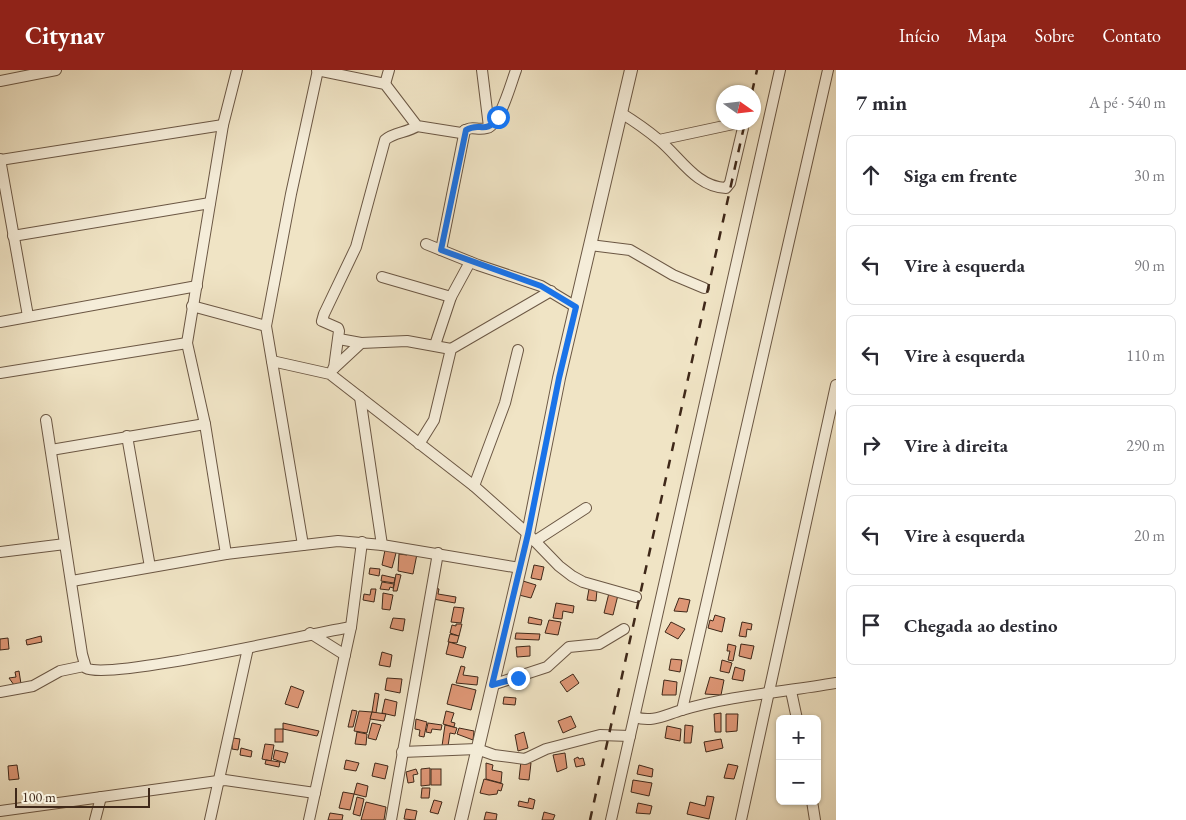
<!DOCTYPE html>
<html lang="pt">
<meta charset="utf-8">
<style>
body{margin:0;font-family:"EB Garamond",serif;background:#f2f2f3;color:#2b2b33}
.controls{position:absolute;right:15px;bottom:15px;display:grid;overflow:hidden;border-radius:8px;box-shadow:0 1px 4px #0004}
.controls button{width:45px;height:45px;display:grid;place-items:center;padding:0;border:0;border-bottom:1px solid #e1e1e2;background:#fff;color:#2b2b33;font:25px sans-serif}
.compass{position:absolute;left:716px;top:15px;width:45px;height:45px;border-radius:50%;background:#fff;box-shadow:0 1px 4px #0004;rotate:104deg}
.scale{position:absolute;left:15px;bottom:12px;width:135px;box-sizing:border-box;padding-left:5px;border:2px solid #3f2819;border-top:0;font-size:14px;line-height:18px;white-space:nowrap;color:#3f2819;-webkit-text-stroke:4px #f5edd9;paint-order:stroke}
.stop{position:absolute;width:15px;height:15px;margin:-11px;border:4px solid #1a73e8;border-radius:50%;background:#fff}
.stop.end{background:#1a73e8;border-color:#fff;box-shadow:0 1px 5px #0008}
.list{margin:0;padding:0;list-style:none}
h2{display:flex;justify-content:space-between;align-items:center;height:65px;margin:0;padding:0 20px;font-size:21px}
h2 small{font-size:16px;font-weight:400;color:#7c7c81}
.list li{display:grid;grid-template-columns:32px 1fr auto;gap:15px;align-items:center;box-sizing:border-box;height:80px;margin:0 10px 10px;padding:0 10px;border:1px solid #e1e1e2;border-radius:8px}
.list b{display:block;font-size:19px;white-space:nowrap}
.list em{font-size:16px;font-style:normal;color:#7c7c81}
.icon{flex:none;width:28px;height:28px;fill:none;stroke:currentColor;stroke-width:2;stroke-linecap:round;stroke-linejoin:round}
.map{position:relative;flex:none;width:836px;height:750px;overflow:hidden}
header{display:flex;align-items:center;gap:30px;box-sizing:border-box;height:70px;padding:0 25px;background:#8f2418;color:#fff}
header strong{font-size:24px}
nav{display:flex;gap:28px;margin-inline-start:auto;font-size:18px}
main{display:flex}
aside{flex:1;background:#fff}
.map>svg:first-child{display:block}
.building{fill:#dd9675;stroke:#3f2819}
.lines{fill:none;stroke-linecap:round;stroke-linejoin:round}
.minor-casing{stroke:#6b5744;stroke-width:12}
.tertiary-casing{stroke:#6b5744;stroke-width:14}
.minor{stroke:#f5edd9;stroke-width:10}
.tertiary{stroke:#f5edd9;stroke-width:12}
.rail{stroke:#3f2819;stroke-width:2.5;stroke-dasharray:9 9;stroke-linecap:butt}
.route{stroke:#1a73e8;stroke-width:6}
</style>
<header>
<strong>Citynav</strong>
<nav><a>Início</a><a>Mapa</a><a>Sobre</a><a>Contato</a></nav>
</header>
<main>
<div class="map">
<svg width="836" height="750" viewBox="0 0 836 750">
<rect width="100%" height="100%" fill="#f0e4c5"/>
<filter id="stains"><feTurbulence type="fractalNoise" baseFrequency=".004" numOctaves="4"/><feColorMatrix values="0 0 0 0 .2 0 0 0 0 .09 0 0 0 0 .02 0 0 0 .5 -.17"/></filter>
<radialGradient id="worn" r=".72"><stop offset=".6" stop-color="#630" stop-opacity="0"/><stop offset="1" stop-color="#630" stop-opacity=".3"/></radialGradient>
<g class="building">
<path d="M385,480L396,483L392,498L382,495Z"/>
<path d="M408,483L417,484L413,504L398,501L399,484L407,485Z"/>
<path d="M534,495L544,497L541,510L531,508Z"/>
<path d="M370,498L380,499L379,506L369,504Z"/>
<path d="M396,504L401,505L397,521H393Z"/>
<path d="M382,505L395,508L394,513L381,511Z"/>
<path d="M523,511L536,515L531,528L519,525Z"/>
<path d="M382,512L394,514L393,518L390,517L389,520L380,519Z"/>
<path d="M435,518L439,519L438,524L456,527L455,533L433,529Z"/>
<path d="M371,519H376L374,532L363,530L364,524L370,525Z"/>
<path d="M589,519L597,520L596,531L587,530Z"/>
<path d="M383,523L393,525L390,540L382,539Z"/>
<path d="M609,523L618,525L613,545L604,543Z"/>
<path d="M679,528L690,530L687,542L674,541Z"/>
<path d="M556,533L574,536L573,543L563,541L562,549L553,548Z"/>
<path d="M454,537L464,538L461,553L451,552Z"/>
<path d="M715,545L725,548L722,562L708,558L710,550L713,551Z"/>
<path d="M529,547L542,550L541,555L528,553Z"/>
<path d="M393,548L405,549L403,561L390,558Z"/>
<path d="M549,550L561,552L558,565L545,563Z"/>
<path d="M671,552L685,559L678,569L665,562Z"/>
<path d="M742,552L752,554L751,560L747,559L746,567L739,566Z"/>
<path d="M456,554H462L459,566L450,563L452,555L456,556Z"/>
<path d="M516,563L540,564L539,570L515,569Z"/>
<path d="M450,564L459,566L457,573L448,572Z"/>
<path d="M41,566L42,572L27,575L26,570Z"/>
<path d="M8,568L9,579L0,580V569Z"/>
<path d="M449,572L466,577L463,588L446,584Z"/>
<path d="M728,574L736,576L733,591L728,590L730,581H727Z"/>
<path d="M741,574L754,576L751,589L739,586Z"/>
<path d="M530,576V586L517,587L516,577Z"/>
<path d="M382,582L392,585L390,597L379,595Z"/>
<path d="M671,589L682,590L680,602L669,600Z"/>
<path d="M722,590L732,593L729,603L720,601Z"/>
<path d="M461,596L465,597L463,605L478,607L477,615L456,613Z"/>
<path d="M735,597L745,600L743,611L732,609Z"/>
<path d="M19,601L21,614L14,615L9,608L16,607L15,602Z"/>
<path d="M573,604L579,613L567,622L560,612Z"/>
<path d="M710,607L724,610L721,625L705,624Z"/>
<path d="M387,608L402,609L400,623L385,620Z"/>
<path d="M664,610L677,612L676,625H662Z"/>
<path d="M452,614L476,620L471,640L447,634Z"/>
<path d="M291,616L304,621L298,638L285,634Z"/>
<path d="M375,623L379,624L376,643L372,642Z"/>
<path d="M504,627L516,628L515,635L503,634Z"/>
<path d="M385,629L397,632L395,646L382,643Z"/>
<path d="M352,640L357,641L353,657H348Z"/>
<path d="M359,641L372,642L367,663L354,661Z"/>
<path d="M446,641L454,643L451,652L455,653L454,657L443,654Z"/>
<path d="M372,642L386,644L384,651L370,649Z"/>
<path d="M721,643V662H715L714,644Z"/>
<path d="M726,644H738L737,661L726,662Z"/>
<path d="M571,646L576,657L563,663L558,651Z"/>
<path d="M416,649L427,652L424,667L419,666L420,660L415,659Z"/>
<path d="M283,653L319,661L317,666L283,659Z"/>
<path d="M372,653L381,655L376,670L368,668Z"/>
<path d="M428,653L442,655L441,660L432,659L431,663L426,662Z"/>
<path d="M445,655L457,658L455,664L450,663L448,676H442Z"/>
<path d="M685,655L693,656L691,673H684Z"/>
<path d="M667,656L681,659L680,671L665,668Z"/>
<path d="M459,658L474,661L473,670L457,664Z"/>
<rect x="275" y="659" width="8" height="13"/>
<path d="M357,662L367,664L366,675L355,674Z"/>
<path d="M524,662L528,678L518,681L515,665Z"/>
<path d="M233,668L240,669L238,680L232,679Z"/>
<path d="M721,669L723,678L706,682L704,672Z"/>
<path d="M265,674L274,675L271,691L262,689Z"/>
<path d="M241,678L252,681L251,687L240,685Z"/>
<path d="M275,680L288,683L285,693L273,689Z"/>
<path d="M565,683L567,698L557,702L553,685Z"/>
<path d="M578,687L579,689L583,688L585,695L576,697L574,689Z"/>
<path d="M266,690L280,692L279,697L265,694Z"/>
<path d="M346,690L359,693L356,701L344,699Z"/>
<path d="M521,691L531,693L529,710L519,709Z"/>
<path d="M375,693L388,696L385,709L372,706Z"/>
<path d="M486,693L493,695L492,700L502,702L501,713L486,709Z"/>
<path d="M728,694L738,696L734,709L724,708Z"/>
<path d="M17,695L19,709L9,710L8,696Z"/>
<path d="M639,695L653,699L652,707L637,704Z"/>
<path d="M430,698V715L421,716V699Z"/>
<path d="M416,699L418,704L413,705L414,712L408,713L406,702Z"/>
<rect x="431" y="699" width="10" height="16"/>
<path d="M484,709L503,714L501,721L498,720L497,724L489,725L480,723Z"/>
<path d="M633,710L652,713L649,726L631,722Z"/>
<path d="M357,713L368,716L366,727L354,724Z"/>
<path d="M422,718H430L429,728H421Z"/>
<path d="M343,722L354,724L350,740L339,738Z"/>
<path d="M707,726L714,727L709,749L687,744L690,732L705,736Z"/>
<path d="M357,727L364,729L360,746L353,744Z"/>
<path d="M529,728L535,730L533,739L518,736L519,731L528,733Z"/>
<path d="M434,730L442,732L438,744L430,742Z"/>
<path d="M366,732L386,737L384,750H361Z"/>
<path d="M638,733L652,736L650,744L636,743Z"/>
<path d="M406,739L417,741L415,750L404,749Z"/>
<path d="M486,742L497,744L496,750H484Z"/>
<path d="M544,742L555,745L553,750H542Z"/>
<path d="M330,743L343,745L342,750H328Z"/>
</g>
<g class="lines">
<g class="minor-casing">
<g id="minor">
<path d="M317,0L385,14L417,56L461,63C473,54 475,61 487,58C500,55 511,13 516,0"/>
<path d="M482,0L489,57"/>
<path d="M0,11L56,0"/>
<path d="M385,14L389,0"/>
<path d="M621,43C634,51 647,60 659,70C680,87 696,117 726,118L730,113L743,58L738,53L659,70"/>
<path d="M0,89L28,246"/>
<path d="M0,90L223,55"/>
<path d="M13,166L210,133"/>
<path d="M426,174L478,195L541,216L576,237"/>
<path d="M590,175L630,180L673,205L704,218"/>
<path d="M441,180L465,60"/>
<path d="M382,207L451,227"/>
<path d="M192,236L266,256"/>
<path d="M0,252L197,216"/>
<path d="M339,269L361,273"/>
<path d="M435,275L451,227L470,192"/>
<path d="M272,291L330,304L474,416L528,464L559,496L572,506L583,512L636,527"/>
<path d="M334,298L339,261L338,258L322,251L324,244L356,177L385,70C394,62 407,63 417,56"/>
<path d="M333,299L361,273L407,271L451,279"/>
<path d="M0,303L187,273"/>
<path d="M360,327L382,475"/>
<path d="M46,350L82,584L86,598C108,611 313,563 351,557"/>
<path d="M127,366L150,497"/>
<path d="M419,374L434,350L451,279L551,221"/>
<path d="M51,380L205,354"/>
<path d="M474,416L505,333L518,280"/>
<path d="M535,471L586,438"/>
<path d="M303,475L266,256L291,124L318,0"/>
<path d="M0,482L65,474"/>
<path d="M226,484L205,354L187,273L223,55L237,0"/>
<path d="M72,511L226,484L338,471L382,475L520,498"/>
<path d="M310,563L345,585"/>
<path d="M492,615L547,597L569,577L599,574L624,559"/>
<path d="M791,621L797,649"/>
<path d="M0,622L33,616L60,601L84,596"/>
<path d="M682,640L828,0"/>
<path d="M635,647C652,653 665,645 682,640C732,625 785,622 836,613"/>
<path d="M402,682L477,679L494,685L525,689L546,679L600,665L630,666"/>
<path d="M812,731L815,750"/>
<path d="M0,741L225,710L315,723"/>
<path d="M95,750L101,727"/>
<path d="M210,750L248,578"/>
<path d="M309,750L351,557L362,472"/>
<path d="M391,750L438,483"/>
<path d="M611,750L780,0"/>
<path d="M741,750L836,315"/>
</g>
</g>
<g class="tertiary-casing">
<path id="tertiary" d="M461,750L528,464L559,308L631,0"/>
</g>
<use href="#minor" class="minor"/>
<use href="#tertiary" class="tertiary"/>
<g class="rail">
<path d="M752,22L757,0"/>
<path d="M590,750L745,52"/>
</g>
</g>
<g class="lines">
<path class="route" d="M498,47C485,66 480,51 466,60L441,180L541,216L576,237L559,308L528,464L492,615L518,608"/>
</g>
<rect width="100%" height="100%" filter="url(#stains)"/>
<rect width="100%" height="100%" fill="url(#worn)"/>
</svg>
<div class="controls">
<button>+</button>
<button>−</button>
</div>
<svg class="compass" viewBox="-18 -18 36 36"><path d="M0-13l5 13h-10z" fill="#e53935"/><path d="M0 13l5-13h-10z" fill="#7c7c81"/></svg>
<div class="scale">100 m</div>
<div class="stop" style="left:498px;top:47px"></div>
<div class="stop end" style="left:518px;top:608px"></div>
</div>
<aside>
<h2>7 min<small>A pé · 540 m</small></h2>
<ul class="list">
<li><svg class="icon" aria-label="ahead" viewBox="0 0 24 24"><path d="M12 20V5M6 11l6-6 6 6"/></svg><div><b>Siga em frente</b></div><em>30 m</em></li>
<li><svg class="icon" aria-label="left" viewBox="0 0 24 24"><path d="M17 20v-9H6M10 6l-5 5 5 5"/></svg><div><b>Vire à esquerda</b></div><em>90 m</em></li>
<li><svg class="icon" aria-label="left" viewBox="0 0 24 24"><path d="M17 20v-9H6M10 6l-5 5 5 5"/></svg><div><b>Vire à esquerda</b></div><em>110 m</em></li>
<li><svg class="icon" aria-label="right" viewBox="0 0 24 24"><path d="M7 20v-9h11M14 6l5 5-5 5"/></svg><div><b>Vire à direita</b></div><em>290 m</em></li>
<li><svg class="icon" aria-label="left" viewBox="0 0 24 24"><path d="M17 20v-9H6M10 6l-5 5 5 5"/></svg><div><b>Vire à esquerda</b></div><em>20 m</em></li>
<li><svg class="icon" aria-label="arrive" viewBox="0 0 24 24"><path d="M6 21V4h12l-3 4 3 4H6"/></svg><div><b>Chegada ao destino</b></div></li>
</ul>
</aside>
</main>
